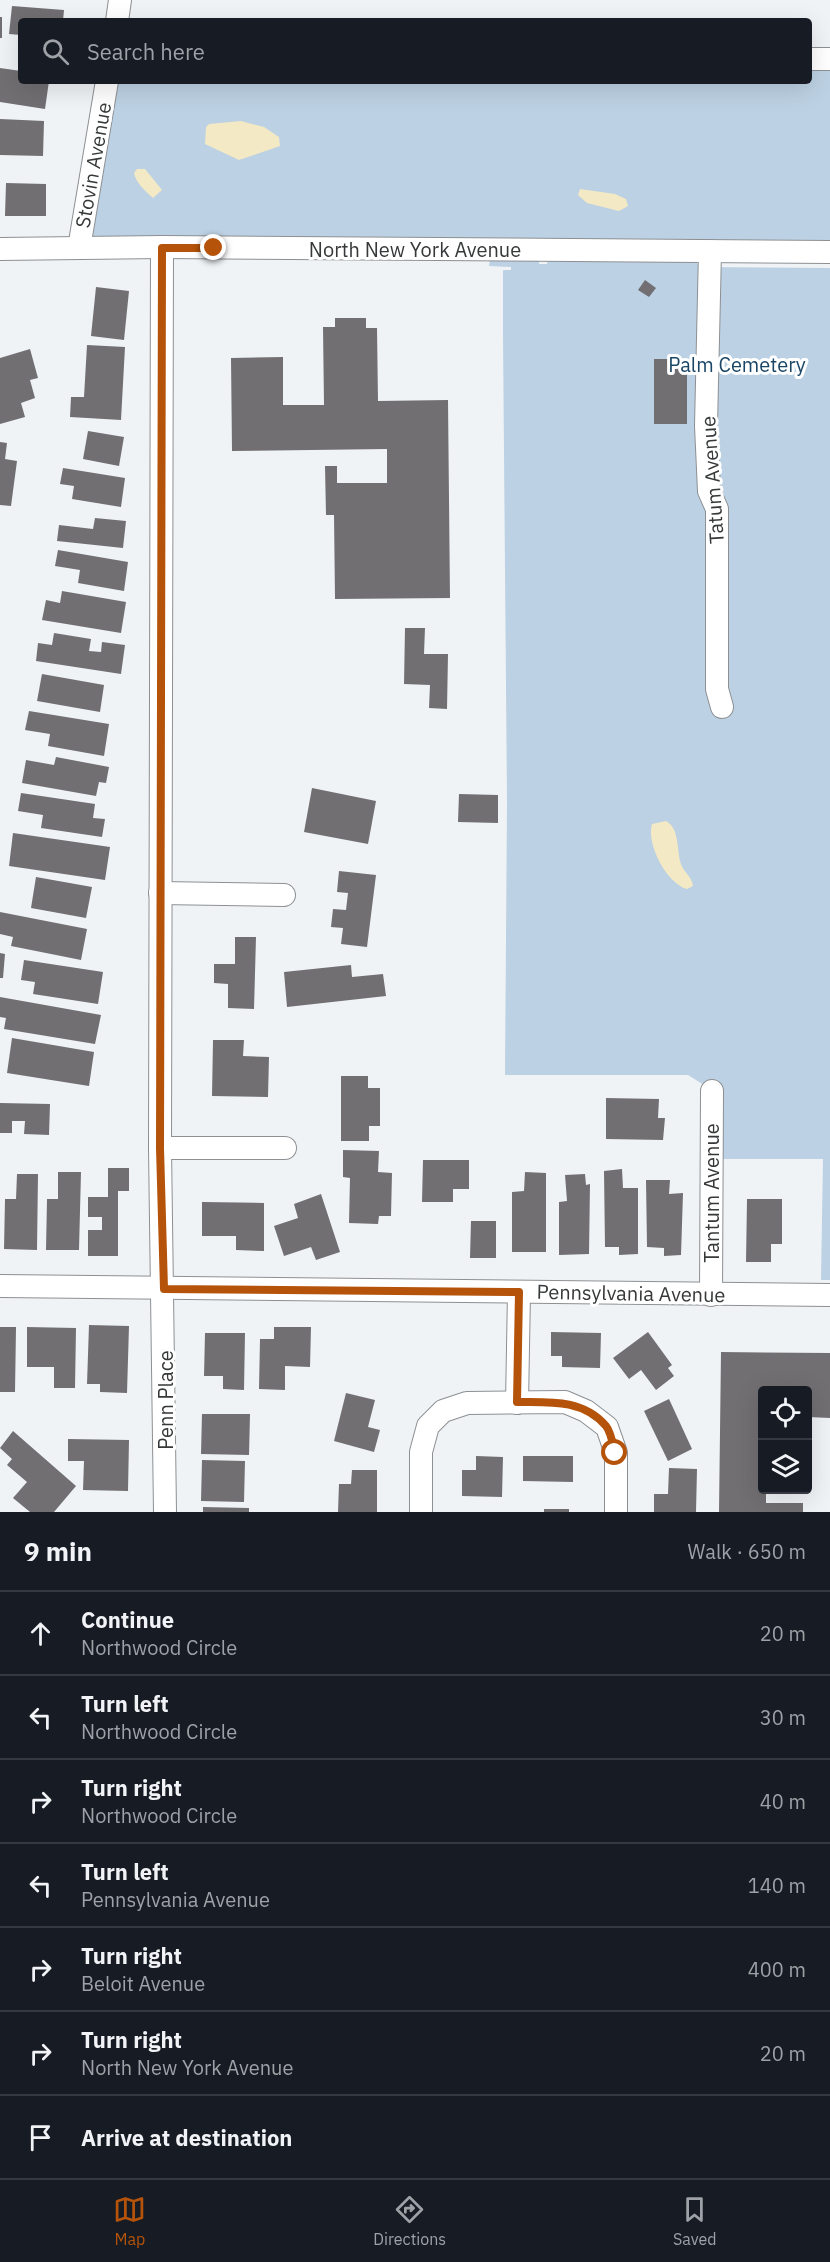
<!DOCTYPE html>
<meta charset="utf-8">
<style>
body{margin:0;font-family:"IBM Plex Sans",sans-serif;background:#242831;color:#f1f3f6}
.controls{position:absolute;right:18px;bottom:18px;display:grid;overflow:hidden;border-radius:6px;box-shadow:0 6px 24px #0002}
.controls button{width:54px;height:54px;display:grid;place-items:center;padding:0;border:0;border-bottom:2px solid #363941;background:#171b24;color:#f1f3f6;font:30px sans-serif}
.stop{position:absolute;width:18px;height:18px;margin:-14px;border:4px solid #b45309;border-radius:50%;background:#fff}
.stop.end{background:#b45309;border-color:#fff;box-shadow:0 2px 6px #0008}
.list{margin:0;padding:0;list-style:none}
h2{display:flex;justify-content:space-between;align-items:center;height:78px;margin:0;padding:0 24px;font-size:26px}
h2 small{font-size:20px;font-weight:400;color:#9ea1a6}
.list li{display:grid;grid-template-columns:39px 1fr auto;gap:18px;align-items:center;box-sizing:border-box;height:84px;padding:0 24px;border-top:2px solid #363941}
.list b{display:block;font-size:22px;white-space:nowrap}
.list p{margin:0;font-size:20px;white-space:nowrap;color:#9ea1a6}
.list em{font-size:20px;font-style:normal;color:#9ea1a6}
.icon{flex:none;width:33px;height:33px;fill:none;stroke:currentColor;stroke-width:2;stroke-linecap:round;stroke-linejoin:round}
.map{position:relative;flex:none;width:830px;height:1512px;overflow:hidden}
.search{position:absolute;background:#171b24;box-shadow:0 6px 24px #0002;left:18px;right:18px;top:18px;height:66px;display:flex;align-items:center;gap:15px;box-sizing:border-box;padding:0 21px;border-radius:6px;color:#9ea1a6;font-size:22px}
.sheet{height:666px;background:#171b24}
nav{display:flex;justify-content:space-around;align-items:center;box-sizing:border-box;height:84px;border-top:2px solid #363941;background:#171b24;font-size:16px;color:#9ea1a6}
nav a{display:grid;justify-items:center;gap:3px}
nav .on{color:#b45309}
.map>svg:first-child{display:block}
.green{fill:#bcd1e3}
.sand{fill:#f3e9c4}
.building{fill:#716f72}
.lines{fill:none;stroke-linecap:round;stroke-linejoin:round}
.minor-casing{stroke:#8d9093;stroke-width:24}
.minor{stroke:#fff;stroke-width:22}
.route{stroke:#b45309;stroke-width:8}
.labels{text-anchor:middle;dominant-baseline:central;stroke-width:6;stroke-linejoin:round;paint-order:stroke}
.street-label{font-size:20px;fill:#363839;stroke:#fff}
.park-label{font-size:20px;fill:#194667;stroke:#fff}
</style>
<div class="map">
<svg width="830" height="1512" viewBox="0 0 830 1512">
<rect width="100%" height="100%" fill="#eff3f6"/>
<g class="green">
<path d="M809,69H830V247L85,238L111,81H809Z"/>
<path d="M490,259L539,260V264H547L548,259L693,261L703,267L830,268V1280H821L823,1159H719L704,1085L688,1075H505L507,802L503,335V270H511V267L489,266Z"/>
</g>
<g class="sand">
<path d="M241,121L264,127L279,137L280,146L239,160L205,144L206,127L209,124Z"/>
<path d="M137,169H145L162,190L153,198C146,192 136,183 134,173Z"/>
<path d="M580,189L615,194L626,199L628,206L619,211L587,203L578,195Z"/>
<path d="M666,821C679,828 677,847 680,861C682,871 692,876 693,886L687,889C667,884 646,844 652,824Z"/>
</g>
<g class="building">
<path d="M12,6L64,10L63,21H21V35L9,34Z"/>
<rect x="0" y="17" width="2" height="21"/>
<path d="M0,68L21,71V81H49L45,109L0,102Z"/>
<path d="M0,119L44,121L43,156L0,155Z"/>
<path d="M6,183L46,184V216H5Z"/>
<path d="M645,280L656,288L649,297L638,290Z"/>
<path d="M96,287L129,291L124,340L91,336Z"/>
<path d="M335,318H366V328H377L378,401L448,400L450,598L335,599L334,515H326L325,466H337V483H387V449L232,451L231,358L283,357V405H324L323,327H335Z"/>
<path d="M87,345L125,347L121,420L70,417L71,397H84Z"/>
<path d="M30,349L38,378L30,380L35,398L21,403L25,417L0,424V358Z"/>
<rect x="654" y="359" width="33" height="65"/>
<path d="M88,431L124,437L119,466L83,459Z"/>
<path d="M0,442L7,443L5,459L17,461L11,506L0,505Z"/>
<path d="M63,468L125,478L121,507L72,499L74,486L60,484Z"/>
<path d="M95,518L126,521L123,548L57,541L59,525L93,529Z"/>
<path d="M58,550L128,562L124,591L78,583L80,570L55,566Z"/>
<path d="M62,591L126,602L121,633L42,620L46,600L60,603Z"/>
<path d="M405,628H425L424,654H448L447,709L429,708L430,685L404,684Z"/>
<path d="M54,633L91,639L89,651L101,652L102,642L125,645L121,674L36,661L38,643L52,645Z"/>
<path d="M42,674L104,685L100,712L37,701Z"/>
<path d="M29,711L109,724L104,756L48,746L50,734L25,730Z"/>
<path d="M56,757L109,767L106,783L99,782L96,796L22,783L26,760L54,765Z"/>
<path d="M312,788L376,801L368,844L304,832Z"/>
<path d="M21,793L95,804L93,818L105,819L102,837L41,828L43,815L18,811Z"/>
<path d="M459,794L498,795V823L458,822Z"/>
<path d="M13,833L110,847L105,880L9,866Z"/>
<path d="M339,871L376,875L367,947L341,944L343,928L331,927L333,909L346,910L348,893L337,892Z"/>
<path d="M36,877L92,887L86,918L31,908Z"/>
<path d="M0,912L87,929L81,960L11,946L13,937L0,934Z"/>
<path d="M235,937H256L254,1009L228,1008V984L214,983V964H235Z"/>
<path d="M0,953L5,954L3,978H0Z"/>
<path d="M24,960L103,972L98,1004L33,994L35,982L21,980Z"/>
<path d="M351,965L352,977L383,974L386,996L287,1007L284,972Z"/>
<path d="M0,997L101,1015L95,1044L4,1029L6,1018L0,1017Z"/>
<path d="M12,1038L94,1052L89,1086L7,1073Z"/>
<path d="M213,1040H244L243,1056L269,1057L268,1097L212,1096Z"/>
<path d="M341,1076H368V1088H380V1126H369V1141H341Z"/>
<path d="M606,1098L659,1099L658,1118H665L663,1140L606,1139Z"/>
<path d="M0,1103L50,1104L49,1135L24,1134L25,1121H12V1133H0Z"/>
<path d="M343,1150L379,1151L378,1172L392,1173L391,1216H379L378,1224L349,1223L350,1178L343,1177Z"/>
<path d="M423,1160H469V1189H453V1202H422Z"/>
<path d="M108,1168H129V1191H118V1256H88V1230H102V1217H88V1197H108Z"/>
<path d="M622,1169L623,1188H638V1254L619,1255V1247H605L604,1171Z"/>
<path d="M58,1172H81L79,1250H46L47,1199H58Z"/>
<path d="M525,1172L546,1173V1252H512V1192L524,1191Z"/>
<path d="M17,1174H38L37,1250L4,1249L5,1199H16Z"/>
<path d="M585,1174L586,1185L590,1184L589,1254L559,1255V1202L567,1201L565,1175Z"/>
<path d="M646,1180H670L669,1194L683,1193L681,1255L664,1256V1248L647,1247Z"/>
<path d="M321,1194L340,1252L316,1260L311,1247L284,1256L274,1226L298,1218L294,1204Z"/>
<path d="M747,1199H782V1244H771V1262H746Z"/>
<path d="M202,1202L264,1203V1251L236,1250V1236H202Z"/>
<path d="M471,1221H496V1258H470Z"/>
<path d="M89,1325L129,1326L127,1393L100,1392V1384H87Z"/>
<path d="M0,1327H16L15,1392H0Z"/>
<path d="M27,1327L76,1328L75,1388H54V1367H27Z"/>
<path d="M274,1327H311L310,1367L285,1366V1390L259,1389L260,1339H274Z"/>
<path d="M551,1332L601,1333L600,1368L562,1367V1356H551Z"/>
<path d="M648,1332L672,1365L668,1368L674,1376L656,1390L641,1370L629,1379L613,1358Z"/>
<path d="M205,1333H245L244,1390L223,1389V1376H204Z"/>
<path d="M721,1352L830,1353V1418L808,1417V1390H762V1490H766V1503H803V1512H719Z"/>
<path d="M346,1393L375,1400L368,1427L380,1430L374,1452L334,1441Z"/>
<path d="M669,1399L692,1449L668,1461L644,1411Z"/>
<path d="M202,1414H250L249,1455L201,1454Z"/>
<path d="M13,1431L76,1486L54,1512H30L13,1498L27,1482L7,1465L12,1459L0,1448Z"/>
<path d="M68,1439L129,1440L128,1491L83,1490L84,1461H68Z"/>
<path d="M476,1456L503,1457L502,1497L462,1496V1470H476Z"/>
<path d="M523,1456H573V1482L523,1481Z"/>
<path d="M202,1460L245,1461L244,1502L201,1501Z"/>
<path d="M669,1468L697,1469L696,1512H654V1494H668Z"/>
<path d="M352,1470H377V1512H338L339,1484H351Z"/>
<path d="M203,1507L249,1508V1512H203Z"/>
<rect x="544" y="1509" width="25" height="3"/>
</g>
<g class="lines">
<g class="minor-casing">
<g id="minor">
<path d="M117,21L120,0"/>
<path d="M809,59H830"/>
<path d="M162,247L160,1148L165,1512"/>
<path d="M79,248L107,81"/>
<path d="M0,249L162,247L830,252"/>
<path d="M710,251L706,426L709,491L717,509V689L722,707"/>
<path d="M160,893L284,895"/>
<path d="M160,1148H285"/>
<path d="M0,1286L830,1295"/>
<path d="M711,1295L712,1091"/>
<path d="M517,1403L519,1292"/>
<path d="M421,1512V1452L428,1426L443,1411L467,1403L565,1402L586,1411L607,1427L616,1453V1512"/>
</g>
</g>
<use href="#minor" class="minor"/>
</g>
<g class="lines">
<path class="route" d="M214,248H162L160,1148L164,1289L519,1292L517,1402C549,1402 583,1399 606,1426C611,1432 613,1445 615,1453"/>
</g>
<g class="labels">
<g class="street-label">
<text transform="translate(93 165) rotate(-80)">Stovin Avenue</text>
<text x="415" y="249">North New York Avenue</text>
<text transform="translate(712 480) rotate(-94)">Tatum Avenue</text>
<text transform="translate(711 1193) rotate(-90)">Tantum Avenue</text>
<text transform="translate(631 1293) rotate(1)">Pennsylvania Avenue</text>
<text transform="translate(165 1400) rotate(-90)">Penn Place</text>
</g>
<g class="park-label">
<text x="737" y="364">Palm Cemetery</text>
</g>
</g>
</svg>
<div class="controls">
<button><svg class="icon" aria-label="locate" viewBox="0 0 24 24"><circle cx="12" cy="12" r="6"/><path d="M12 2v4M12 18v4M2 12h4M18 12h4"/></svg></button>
<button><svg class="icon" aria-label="layers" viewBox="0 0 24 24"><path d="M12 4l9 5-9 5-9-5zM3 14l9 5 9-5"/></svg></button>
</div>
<div class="stop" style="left:615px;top:1453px"></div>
<div class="stop end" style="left:214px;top:248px"></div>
<div class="search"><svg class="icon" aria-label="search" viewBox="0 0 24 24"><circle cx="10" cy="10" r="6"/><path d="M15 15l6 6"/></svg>Search here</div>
</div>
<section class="sheet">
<h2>9 min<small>Walk · 650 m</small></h2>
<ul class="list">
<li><svg class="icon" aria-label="ahead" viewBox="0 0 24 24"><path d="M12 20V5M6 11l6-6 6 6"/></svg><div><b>Continue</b><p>Northwood Circle</p></div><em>20 m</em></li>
<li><svg class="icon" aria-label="left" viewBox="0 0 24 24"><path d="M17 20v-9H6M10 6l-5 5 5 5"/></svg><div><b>Turn left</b><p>Northwood Circle</p></div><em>30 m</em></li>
<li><svg class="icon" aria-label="right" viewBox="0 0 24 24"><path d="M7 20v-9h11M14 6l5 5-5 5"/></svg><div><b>Turn right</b><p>Northwood Circle</p></div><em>40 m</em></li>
<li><svg class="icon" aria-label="left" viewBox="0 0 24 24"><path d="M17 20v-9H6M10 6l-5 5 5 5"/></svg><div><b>Turn left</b><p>Pennsylvania Avenue</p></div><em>140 m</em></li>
<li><svg class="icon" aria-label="right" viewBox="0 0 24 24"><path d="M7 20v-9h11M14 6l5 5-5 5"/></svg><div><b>Turn right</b><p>Beloit Avenue</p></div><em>400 m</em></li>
<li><svg class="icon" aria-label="right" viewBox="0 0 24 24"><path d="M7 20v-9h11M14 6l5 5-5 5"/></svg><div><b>Turn right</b><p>North New York Avenue</p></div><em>20 m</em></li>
<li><svg class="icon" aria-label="arrive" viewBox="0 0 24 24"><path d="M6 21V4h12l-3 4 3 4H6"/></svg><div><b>Arrive at destination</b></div></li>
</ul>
</section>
<nav>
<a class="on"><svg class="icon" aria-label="map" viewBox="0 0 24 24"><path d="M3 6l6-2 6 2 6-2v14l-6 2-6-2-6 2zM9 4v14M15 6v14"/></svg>Map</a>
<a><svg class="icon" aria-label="directions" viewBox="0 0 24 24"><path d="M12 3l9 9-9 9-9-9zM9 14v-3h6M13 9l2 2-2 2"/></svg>Directions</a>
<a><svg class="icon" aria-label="saved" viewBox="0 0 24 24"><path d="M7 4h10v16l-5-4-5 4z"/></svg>Saved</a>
</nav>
